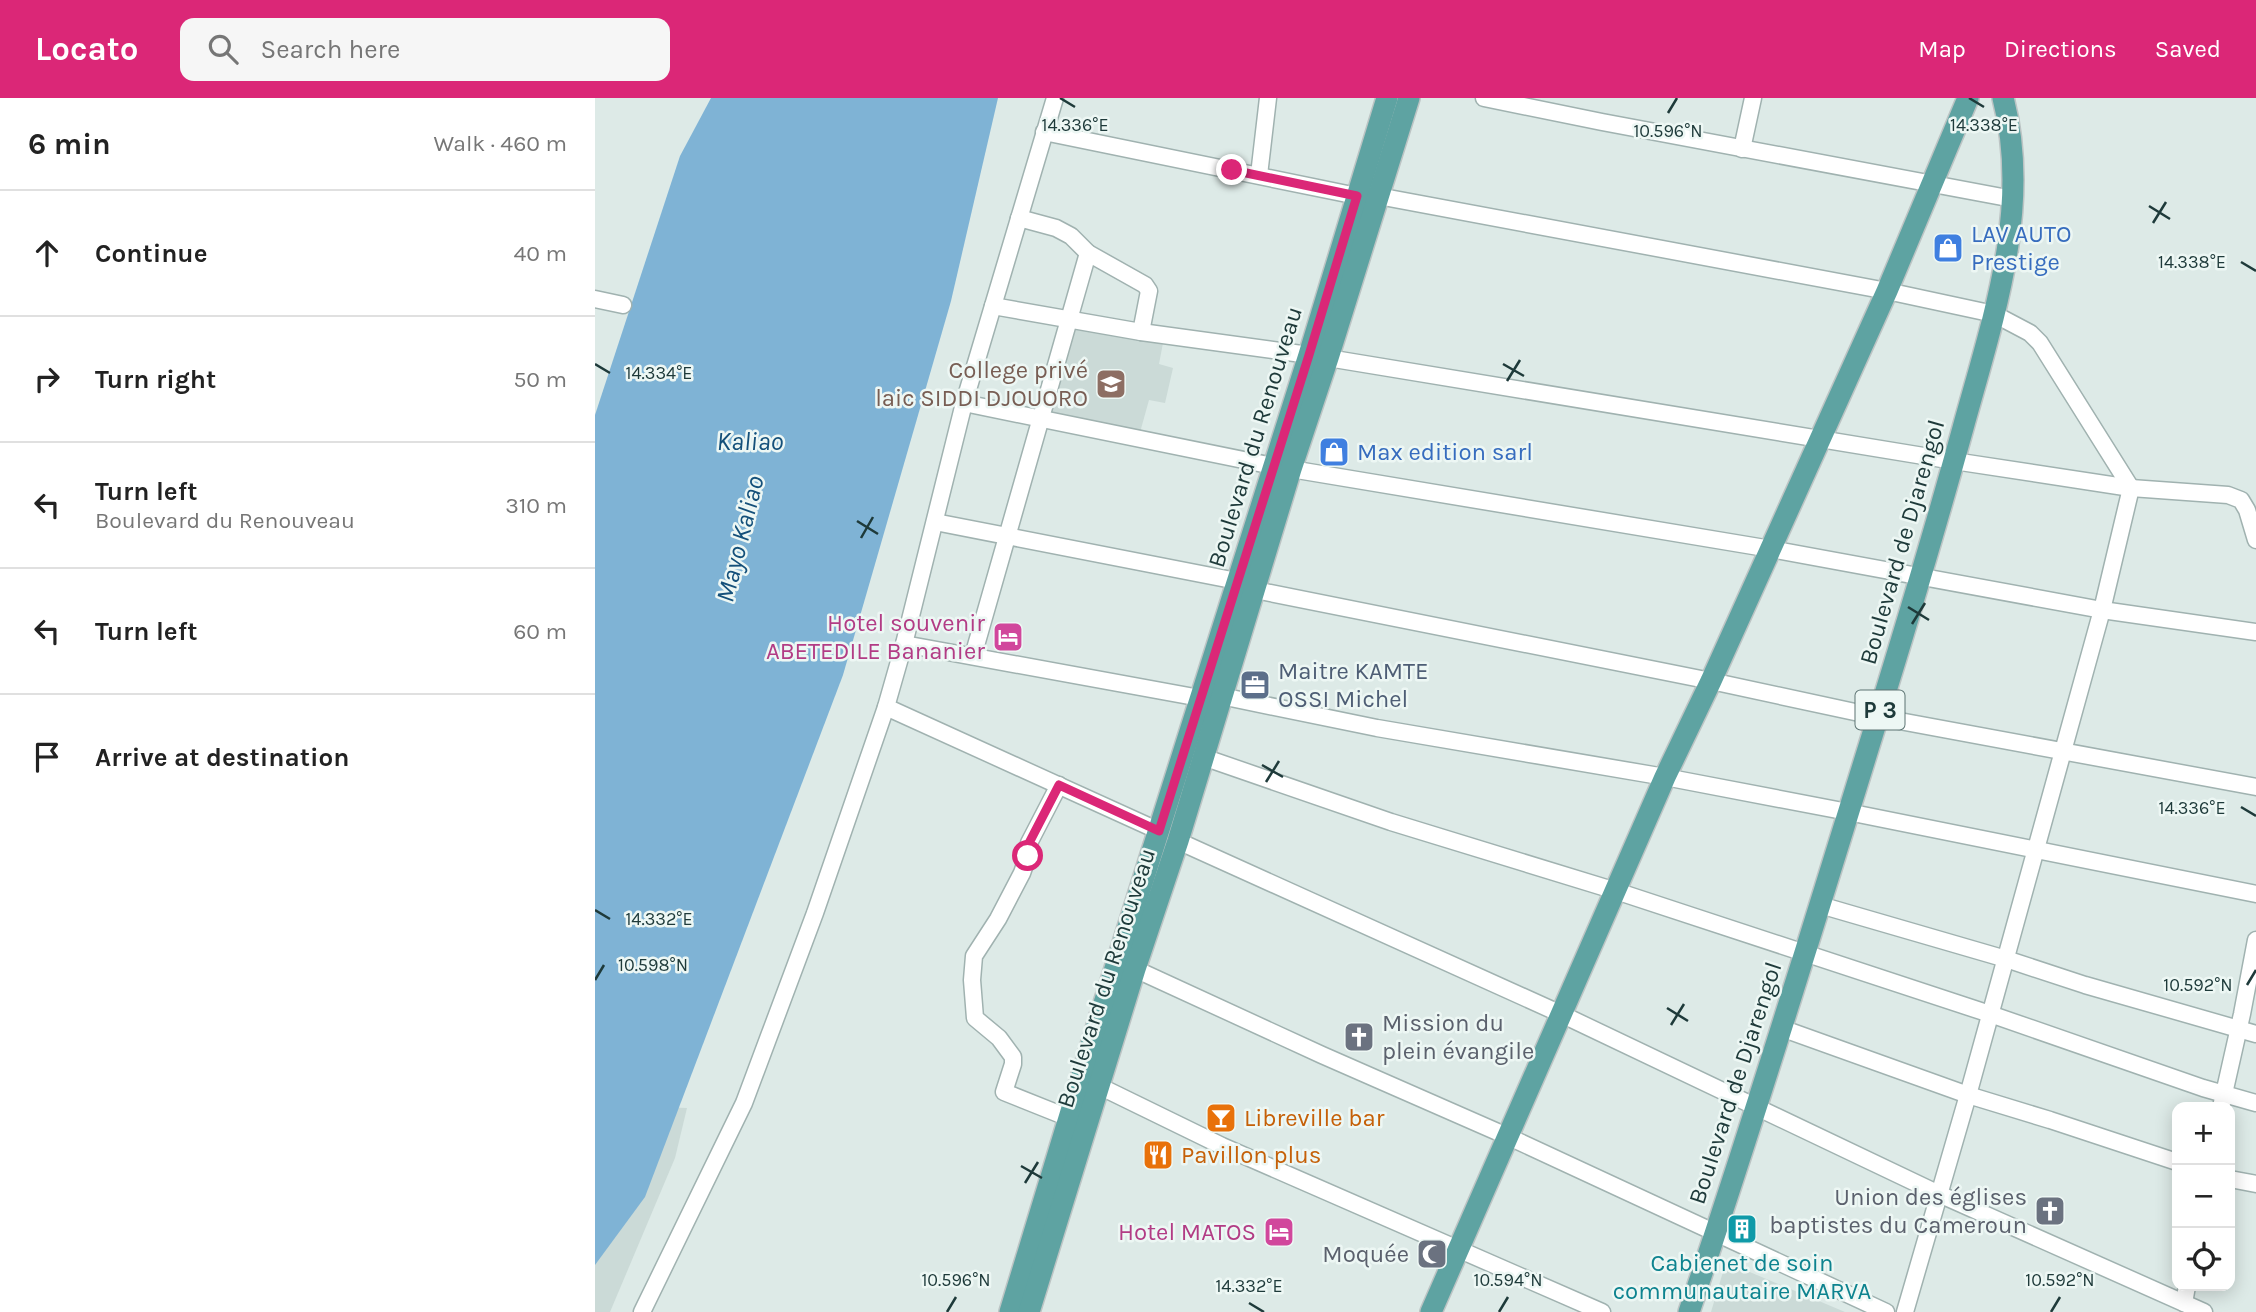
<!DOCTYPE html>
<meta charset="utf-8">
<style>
body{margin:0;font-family:Karla,sans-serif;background:#f6f6f6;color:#222}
.controls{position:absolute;right:21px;bottom:21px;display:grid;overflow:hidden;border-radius:14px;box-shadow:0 4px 18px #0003}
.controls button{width:63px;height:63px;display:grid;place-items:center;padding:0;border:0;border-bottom:2px solid #e0e0e0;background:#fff;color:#222;font:35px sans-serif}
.stop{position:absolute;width:21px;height:21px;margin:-16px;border:5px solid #db2777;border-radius:50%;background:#fff}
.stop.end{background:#db2777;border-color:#fff;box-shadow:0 2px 7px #0008}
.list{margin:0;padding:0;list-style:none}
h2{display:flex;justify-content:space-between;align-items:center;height:91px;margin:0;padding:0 28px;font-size:30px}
h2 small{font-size:23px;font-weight:400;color:#767676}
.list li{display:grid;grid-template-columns:46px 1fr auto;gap:21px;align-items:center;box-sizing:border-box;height:126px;padding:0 28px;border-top:2px solid #e0e0e0}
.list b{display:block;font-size:26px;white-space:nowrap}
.list p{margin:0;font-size:23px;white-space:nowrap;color:#767676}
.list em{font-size:23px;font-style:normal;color:#767676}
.icon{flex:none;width:38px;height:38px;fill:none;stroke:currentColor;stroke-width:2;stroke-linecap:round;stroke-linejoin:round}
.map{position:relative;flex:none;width:1661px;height:1214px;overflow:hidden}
header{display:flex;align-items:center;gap:42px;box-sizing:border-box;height:98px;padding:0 35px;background:#db2777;color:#fff}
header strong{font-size:33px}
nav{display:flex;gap:38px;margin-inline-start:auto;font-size:24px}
.search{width:490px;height:63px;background:#f6f6f6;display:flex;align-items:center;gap:18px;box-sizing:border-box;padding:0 24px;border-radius:14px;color:#767676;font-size:26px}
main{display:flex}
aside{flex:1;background:#fff}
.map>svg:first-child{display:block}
.built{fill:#cbdad7}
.water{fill:#7fb3d5}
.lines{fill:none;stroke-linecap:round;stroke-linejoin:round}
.minor-casing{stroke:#a0b2b0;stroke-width:19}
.major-casing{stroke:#bcc4c4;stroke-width:24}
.minor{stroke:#fff;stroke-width:16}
.major{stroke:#5ea3a2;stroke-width:21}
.route{stroke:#db2777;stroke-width:9}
.ticks{fill:none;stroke:#1e3a3a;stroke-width:2.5}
.labels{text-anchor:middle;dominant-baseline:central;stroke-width:5;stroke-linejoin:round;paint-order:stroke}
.shield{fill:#edf7f4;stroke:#5c7372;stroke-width:2}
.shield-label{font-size:23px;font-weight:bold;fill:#1e3a3a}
.shop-label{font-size:24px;fill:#366cbe;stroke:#edf7f4;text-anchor:start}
.education-label{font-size:24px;fill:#785e54;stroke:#edf7f4;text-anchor:end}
.street-label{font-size:24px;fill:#1e3a3a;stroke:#edf7f4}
.hotel-label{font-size:24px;fill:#b23c85;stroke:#edf7f4;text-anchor:end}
.service-label{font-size:24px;fill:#4e5e75;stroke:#edf7f4;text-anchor:start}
.worship-label{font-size:24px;fill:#5b616d;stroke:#edf7f4;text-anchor:end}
.food-label{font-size:24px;fill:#c56008;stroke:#edf7f4;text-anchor:start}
.culture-label{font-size:24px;fill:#0d838f;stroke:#edf7f4}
.water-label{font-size:26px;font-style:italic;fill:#14507a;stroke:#edf7f4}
.ticks-label{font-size:18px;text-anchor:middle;fill:#1e3a3a;stroke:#edf7f4;stroke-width:5;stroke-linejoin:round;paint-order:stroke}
</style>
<header>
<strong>Locato</strong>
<div class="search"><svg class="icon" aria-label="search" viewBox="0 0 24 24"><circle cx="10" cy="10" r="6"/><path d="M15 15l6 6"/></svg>Search here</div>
<nav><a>Map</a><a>Directions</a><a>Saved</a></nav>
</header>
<main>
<aside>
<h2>6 min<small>Walk · 460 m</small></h2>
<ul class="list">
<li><svg class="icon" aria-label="ahead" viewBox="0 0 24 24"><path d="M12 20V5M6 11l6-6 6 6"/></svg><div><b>Continue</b></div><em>40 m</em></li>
<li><svg class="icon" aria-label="right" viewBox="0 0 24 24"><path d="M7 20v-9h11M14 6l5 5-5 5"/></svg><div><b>Turn right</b></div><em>50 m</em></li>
<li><svg class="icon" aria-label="left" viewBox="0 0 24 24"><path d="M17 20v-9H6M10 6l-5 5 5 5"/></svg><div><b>Turn left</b><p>Boulevard du Renouveau</p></div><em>310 m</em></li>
<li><svg class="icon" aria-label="left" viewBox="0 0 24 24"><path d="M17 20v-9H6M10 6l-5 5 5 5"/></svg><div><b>Turn left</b></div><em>60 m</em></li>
<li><svg class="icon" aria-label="arrive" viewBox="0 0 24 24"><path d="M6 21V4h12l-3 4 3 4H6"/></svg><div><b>Arrive at destination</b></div></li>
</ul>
</aside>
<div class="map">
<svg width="1661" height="1214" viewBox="0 0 1661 1214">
<rect width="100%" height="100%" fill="#ddeae7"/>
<g class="built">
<path d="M475,227L568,245L564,266L578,270L570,305L554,302L544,338L447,318Z"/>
<path d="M66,1009L92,1010L80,1060L15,1214H0V1091Z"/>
<path d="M1131,1164L1250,1214H1116Z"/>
</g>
<path class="water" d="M116,0H403L356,203L248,577L50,1099L0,1167V317L85,58Z"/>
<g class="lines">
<g class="minor-casing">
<g id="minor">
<path d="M889,0L1007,24L1418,101"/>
<path d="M449,34L762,98"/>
<path d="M1147,51L1158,0"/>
<path d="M664,77L673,0"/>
<path d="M783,98L1292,193L1399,216L1435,235L1445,245L1536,390L1507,512L1373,997L1310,1214"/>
<path d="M424,120L461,130L476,138L493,155L550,187L554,193L546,234"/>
<path d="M0,201L28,207"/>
<path d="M398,208L546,234L714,257"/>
<path d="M733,260L1359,363L1536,390L1633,397L1646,402L1652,412L1661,442"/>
<path d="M369,305L678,368"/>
<path d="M696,371L1176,451L1507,512L1661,534"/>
<path d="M340,424L642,483"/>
<path d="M660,492L1116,583L1283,619L1661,689"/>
<path d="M309,546L605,600"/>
<path d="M378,558L493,155"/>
<path d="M626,598L782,630L1070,679L1253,714L1661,796"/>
<path d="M291,609L564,733"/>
<path d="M608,659L796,724L1021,793L1395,916L1608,990L1661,1005"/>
<path d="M464,687L434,745L433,758L427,775L403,821L379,858L377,882L380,920L404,940L418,959V966L409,994L474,1020"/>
<path d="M583,743L966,916L1344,1096L1609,1214"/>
<path d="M1225,807L1411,861L1490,887L1661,936"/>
<path d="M540,871L727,957L914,1039L1291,1214"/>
<path d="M1186,930L1373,997L1455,1022L1582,1064"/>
<path d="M504,988L627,1048L1007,1214"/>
<path d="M1626,1009L1647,916L1661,842"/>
<path d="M1635,1081L1661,1086"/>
<path d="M1589,1205L1592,1188"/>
<path d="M47,1214L149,1005L220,815L291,609L309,546L369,305L460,0"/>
</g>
</g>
<g class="major-casing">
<g id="major">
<path d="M415,1214L505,918L714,257L792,0"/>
<path d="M434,1214L540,871L583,743L696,371L733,260L814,0"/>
<path d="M836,1214L1070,679L1116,583L1292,193L1373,0"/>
<path d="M1094,1214C1160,1018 1221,820 1282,622C1312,525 1341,428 1368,330C1397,224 1437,110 1408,0"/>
</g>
</g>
<use href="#minor" class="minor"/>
<use href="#major" class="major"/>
</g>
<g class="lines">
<path class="route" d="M433,758L434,745L464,687L564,733L714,257L762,98L637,72"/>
</g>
<path class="ticks" d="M465,0L480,9M1374,0L1389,9M1073,15L1082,0M1554,108L1575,121M1558,125L1571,104M1646,164L1661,173M0,266L15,275M908,266L929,278M912,283L925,262M262,423L283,436M266,440L278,419M1313,509L1334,522M1317,526L1330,505M667,667L688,679M671,684L684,663M1646,709L1661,718M0,812L15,821M0,882L9,867M1652,887L1661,872M1072,910L1093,923M1076,927L1089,906M426,1068L447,1080M430,1085L443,1064M654,1205L669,1214M352,1214L361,1199M904,1214L913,1199M1456,1214L1465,1199"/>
<defs>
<g id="shop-square" transform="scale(1.575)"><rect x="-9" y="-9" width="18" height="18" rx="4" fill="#3f7fe0" stroke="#edf7f4"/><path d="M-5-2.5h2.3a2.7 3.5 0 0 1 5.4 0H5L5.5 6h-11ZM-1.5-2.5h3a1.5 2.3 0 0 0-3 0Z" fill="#fff"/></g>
<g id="school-square" transform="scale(1.575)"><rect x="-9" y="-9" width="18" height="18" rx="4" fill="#8d6e63" stroke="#edf7f4"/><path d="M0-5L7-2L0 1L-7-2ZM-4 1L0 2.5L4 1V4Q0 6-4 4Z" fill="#fff"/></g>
<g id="hotel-square" transform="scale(1.575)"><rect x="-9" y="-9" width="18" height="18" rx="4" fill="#d1479c" stroke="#edf7f4"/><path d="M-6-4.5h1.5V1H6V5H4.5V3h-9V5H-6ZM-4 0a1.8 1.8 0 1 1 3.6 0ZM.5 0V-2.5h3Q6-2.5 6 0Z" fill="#fff"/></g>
<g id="office-square" transform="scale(1.575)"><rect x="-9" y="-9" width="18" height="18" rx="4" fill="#5c6f8a" stroke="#edf7f4"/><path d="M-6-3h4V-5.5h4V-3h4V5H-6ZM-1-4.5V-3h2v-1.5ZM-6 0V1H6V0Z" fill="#fff"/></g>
<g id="church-square" transform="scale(1.575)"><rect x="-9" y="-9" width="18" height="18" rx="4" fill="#6b7280" stroke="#edf7f4"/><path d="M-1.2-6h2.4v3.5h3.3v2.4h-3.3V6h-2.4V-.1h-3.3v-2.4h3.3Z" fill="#fff"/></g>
<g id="bar-square" transform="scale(1.575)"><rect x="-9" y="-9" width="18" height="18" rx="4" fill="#e8710a" stroke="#edf7f4"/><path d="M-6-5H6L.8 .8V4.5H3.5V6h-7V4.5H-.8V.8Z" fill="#fff"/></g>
<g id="restaurant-square" transform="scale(1.575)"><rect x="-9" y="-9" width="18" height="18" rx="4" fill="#e8710a" stroke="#edf7f4"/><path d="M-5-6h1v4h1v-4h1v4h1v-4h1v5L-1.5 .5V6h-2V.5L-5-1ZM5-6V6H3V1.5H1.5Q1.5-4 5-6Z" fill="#fff"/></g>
<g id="building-square" transform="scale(1.575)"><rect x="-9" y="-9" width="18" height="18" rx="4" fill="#0f9aa8" stroke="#edf7f4"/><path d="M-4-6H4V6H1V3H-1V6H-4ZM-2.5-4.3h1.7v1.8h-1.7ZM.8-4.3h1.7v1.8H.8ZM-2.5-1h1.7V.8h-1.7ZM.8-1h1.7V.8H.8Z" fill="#fff"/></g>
<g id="mosque-square" transform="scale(1.575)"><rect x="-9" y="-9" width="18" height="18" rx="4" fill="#6b7280" stroke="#edf7f4"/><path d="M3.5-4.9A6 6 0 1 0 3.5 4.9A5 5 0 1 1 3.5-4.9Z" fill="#fff"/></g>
</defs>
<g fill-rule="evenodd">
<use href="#shop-square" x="1353" y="150"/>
<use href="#school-square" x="516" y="286"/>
<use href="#shop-square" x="739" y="354"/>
<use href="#hotel-square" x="413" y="539"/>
<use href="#office-square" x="660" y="587"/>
<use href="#church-square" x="764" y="939"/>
<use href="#bar-square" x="626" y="1020"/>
<use href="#restaurant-square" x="563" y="1057"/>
<use href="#church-square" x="1455" y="1113"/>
<use href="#building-square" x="1147" y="1131"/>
<use href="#hotel-square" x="684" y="1134"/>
<use href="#mosque-square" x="837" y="1156"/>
</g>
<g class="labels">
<rect class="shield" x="1260.5" y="592.5" width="49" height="39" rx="5"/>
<g class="shield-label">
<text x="1285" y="612">P 3</text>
</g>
<g class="shop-label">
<text x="1376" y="136">LAV AUTO<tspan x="1376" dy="28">Prestige</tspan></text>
<text x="762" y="354">Max edition sarl</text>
</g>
<g class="education-label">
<text x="493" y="272">College privé<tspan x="493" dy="28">laic SIDDI DJOUORO</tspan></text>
</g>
<g class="street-label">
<text transform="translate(660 339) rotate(-73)">Boulevard du Renouveau</text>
<text transform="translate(1307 444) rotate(-74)">Boulevard de Djarengol</text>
<text transform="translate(511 880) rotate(-72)">Boulevard du Renouveau</text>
<text transform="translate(1140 985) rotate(-72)">Boulevard de Djarengol</text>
</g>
<g class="hotel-label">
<text x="390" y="525">Hotel souvenir<tspan x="390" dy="28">ABETEDILE Bananier</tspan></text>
<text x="661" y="1134">Hotel MATOS</text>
</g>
<g class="service-label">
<text x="683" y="573">Maitre KAMTE<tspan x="683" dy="28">OSSI Michel</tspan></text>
</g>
<g class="worship-label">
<text x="787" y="925" text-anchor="start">Mission du<tspan x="787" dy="28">plein évangile</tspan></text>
<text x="1432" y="1099">Union des églises<tspan x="1432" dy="28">baptistes du Cameroun</tspan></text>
<text x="814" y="1156">Moquée</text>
</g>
<g class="food-label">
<text x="649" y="1020">Libreville bar</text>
<text x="586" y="1057">Pavillon plus</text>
</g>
<g class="culture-label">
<text x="1147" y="1165">Cabienet de soin<tspan x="1147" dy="28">communautaire MARVA</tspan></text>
</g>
<g class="water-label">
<text x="155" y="343">Kaliao</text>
<text transform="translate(145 441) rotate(-76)">Mayo Kaliao</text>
</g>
</g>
<g class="ticks-label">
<text x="480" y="33">14.336°E</text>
<text x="1389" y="33">14.338°E</text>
<text x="1073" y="39">10.596°N</text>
<text x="1597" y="170">14.338°E</text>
<text x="64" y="281">14.334°E</text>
<text x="1597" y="716">14.336°E</text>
<text x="64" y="827">14.332°E</text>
<text x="58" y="873">10.598°N</text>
<text x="1603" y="893">10.592°N</text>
<text x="361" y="1188">10.596°N</text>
<text x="913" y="1188">10.594°N</text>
<text x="1465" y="1188">10.592°N</text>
<text x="654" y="1194">14.332°E</text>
</g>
</svg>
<div class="controls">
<button>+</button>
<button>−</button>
<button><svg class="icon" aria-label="locate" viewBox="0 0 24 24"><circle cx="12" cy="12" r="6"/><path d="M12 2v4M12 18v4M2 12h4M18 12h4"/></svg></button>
</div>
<div class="stop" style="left:433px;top:758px"></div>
<div class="stop end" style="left:637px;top:72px"></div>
</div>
</main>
